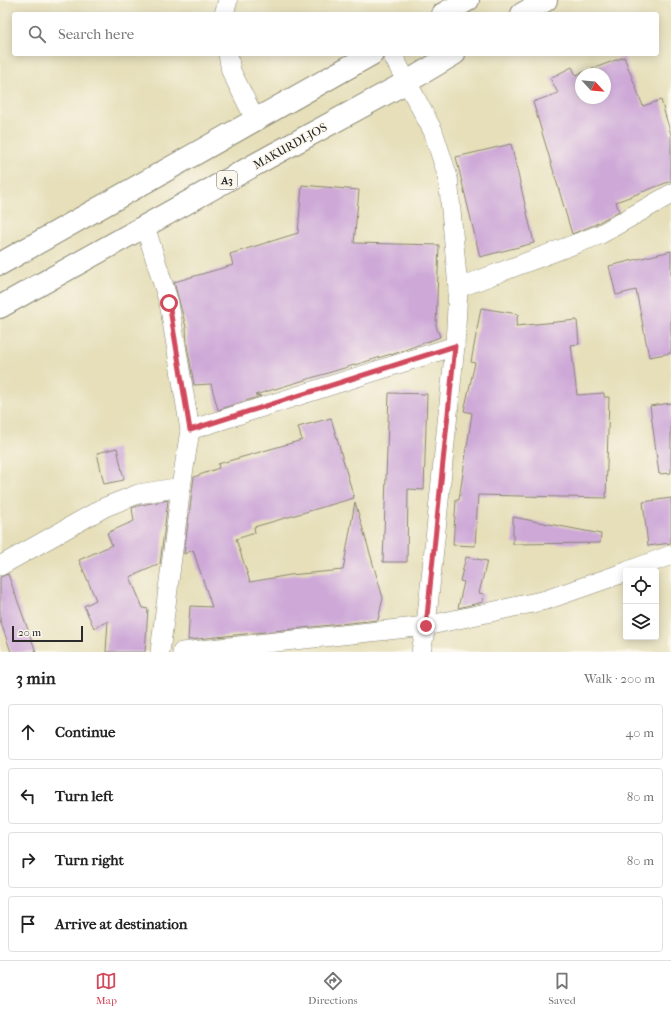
<!DOCTYPE html>
<meta charset="utf-8">
<style>
body{margin:0;font-family:"IM FELL French Canon",serif;background:#f2f2f2;color:#222}
.controls{position:absolute;right:12px;bottom:12px;display:grid;overflow:hidden;border-radius:4px;box-shadow:0 2px 10px #0003}
.controls button{width:36px;height:36px;display:grid;place-items:center;padding:0;border:0;border-bottom:1px solid #e0e0e0;background:#fff;color:#222;font:20px sans-serif}
.compass{position:absolute;left:575px;top:68px;width:36px;height:36px;border-radius:50%;background:#fff;box-shadow:0 2px 10px #0003;rotate:116deg}
.scale{position:absolute;left:12px;bottom:10px;width:71px;box-sizing:border-box;padding-left:4px;border:2px solid #2b2b2b;border-top:0;font-size:11px;line-height:14px;white-space:nowrap;color:#2b2b2b;-webkit-text-stroke:3px #fbf7ec;paint-order:stroke}
.stop{position:absolute;width:12px;height:12px;margin:-9px;border:3px solid #d1495b;border-radius:50%;background:#fff}
.stop.end{background:#d1495b;border-color:#fff;box-shadow:0 1px 4px #0008}
.list{margin:0;padding:0;list-style:none}
h2{display:flex;justify-content:space-between;align-items:center;height:52px;margin:0;padding:0 16px;font-size:17px}
h2 small{font-size:13px;font-weight:400;color:#767676}
.list li{display:grid;grid-template-columns:26px 1fr auto;gap:12px;align-items:center;box-sizing:border-box;height:56px;margin:0 8px 8px;padding:0 8px;border:1px solid #e0e0e0;border-radius:4px}
.list b{display:block;font-size:15px;white-space:nowrap}
.list em{font-size:13px;font-style:normal;color:#767676}
.icon{flex:none;width:22px;height:22px;fill:none;stroke:currentColor;stroke-width:2;stroke-linecap:round;stroke-linejoin:round}
.map{position:relative;flex:none;width:671px;height:652px;overflow:hidden}
.search{position:absolute;background:#fff;box-shadow:0 2px 10px #0003;left:12px;right:12px;top:12px;height:44px;display:flex;align-items:center;gap:10px;box-sizing:border-box;padding:0 14px;border-radius:4px;color:#767676;font-size:15px}
.sheet{height:308px;background:#fff}
nav{display:flex;justify-content:space-around;align-items:center;box-sizing:border-box;height:56px;border-top:1px solid #e0e0e0;background:#fff;font-size:11px;color:#767676}
nav a{display:grid;justify-items:center;gap:2px}
nav .on{color:#d1495b}
.map>svg:first-child{display:block}
.building{fill:#cea9d8;fill-rule:evenodd}
.lines{fill:none;stroke-linecap:round;stroke-linejoin:round}
.street-casing{stroke:#888572;stroke-width:20}
.highway-casing{stroke:#888572;stroke-width:24}
.street{stroke:#fff;stroke-width:19}
.highway{stroke:#fff;stroke-width:22}
.route{stroke:#d1495b;stroke-width:5}
.labels{text-anchor:middle;dominant-baseline:central;stroke-width:3;stroke-linejoin:round;paint-order:stroke}
.shield{fill:#fbf7ec;stroke:#696865;stroke-width:1}
.shield-label{font-size:11px;font-weight:bold;fill:#2b2b2b}
.street-label{font-size:12px;fill:#2b2b2b;stroke:#fbf7ec}
</style>
<div class="map">
<svg width="671" height="652" viewBox="0 0 671 652">
<rect width="100%" height="100%" fill="#fbf7ec"/>
<filter id="ink" filterUnits="userSpaceOnUse"><feTurbulence type="fractalNoise" baseFrequency=".025" numOctaves="2"/><feDisplacementMap in="SourceGraphic" scale="8" xChannelSelector="R" yChannelSelector="G"/><feConvolveMatrix kernelMatrix="1 2 1 2 8 2 1 2 1" color-interpolation-filters="sRGB"/></filter>
<filter id="wash" filterUnits="userSpaceOnUse"><feTurbulence type="fractalNoise" baseFrequency=".012" numOctaves="4" result="noise"/><feDisplacementMap in="SourceGraphic" scale="16" xChannelSelector="R" yChannelSelector="G"/><feGaussianBlur stdDeviation="0.9" result="paint"/><feColorMatrix in="noise" values="0 0 0 0 0 0 0 0 0 0 0 0 0 0 0 0 0 1.4 0 .05"/><feComposite in="paint" operator="in"/></filter>
<g filter="url(#wash)">
<rect width="100%" height="100%" fill="#e6dfba"/>
<g id="blocks">
<g class="building">
<path d="M624,57L643,106L661,100L671,135V181L616,202L619,211L594,225L572,234L533,102L558,93L550,78L572,67L576,75ZM581,74H605V98H581Z"/>
<path d="M511,144L534,243L480,257L456,157Z"/>
<path d="M302,185L359,190L354,243L439,245L436,326L440,337L391,355V354L255,395L261,396L218,410L211,384L194,385L187,345L186,327L174,282L233,265L230,254L298,233Z"/>
<path d="M671,251V353L649,357L636,290L616,295L609,266Z"/>
<path d="M481,308L518,314L516,326L577,320L579,344L571,345L577,395L604,393V397H609L606,498L478,495L475,546L453,545L456,500H459L472,413L464,411L475,363L471,362Z"/>
<path d="M389,393L427,394L424,490L408,489L407,562H383Z"/>
<path d="M671,403V473L659,474L650,406Z"/>
<path d="M331,418L354,498L254,527L255,533L236,539L250,582L290,575L343,570L355,502L383,598L378,620L188,640L190,606L212,607L193,550L184,554L194,477L219,468L218,464L302,440L298,427Z"/>
<path d="M117,448L124,480L104,484L97,453Z"/>
<path d="M671,498V543L648,546L643,502Z"/>
<path d="M168,500L160,564L130,577L143,608L148,609L145,652H106L108,621L94,628L84,606L96,600L79,560L112,545L107,533L134,521L132,508L141,505Z"/>
<path d="M513,517L601,534L600,543L513,544Z"/>
<path d="M466,557L487,561L479,593L484,594L483,602L458,608L464,582L460,581Z"/>
<path d="M8,574L36,652H11L0,620V577Z"/>
</g>
</g>
</g>
<g filter="url(#ink)">
<use href="#blocks" fill-opacity="0" stroke="#888572" stroke-width="1"/>
<g class="lines">
<g class="street-casing">
<g id="street">
<path d="M224,14L228,0"/>
<path d="M228,54L231,71L255,119"/>
<path d="M392,54L433,131L448,177L458,288L455,346L426,626L421,652"/>
<path d="M145,226L169,303L190,430L181,487L160,652"/>
<path d="M458,288L599,235L671,194"/>
<path d="M190,430L455,346"/>
<path d="M0,566L105,507L138,494L181,487"/>
<path d="M628,571L671,555"/>
<path d="M182,652L426,626L546,600L626,572"/>
</g>
</g>
<g class="highway-casing">
<g id="highway">
<path d="M443,14L468,0"/>
<path d="M522,14L546,0"/>
<path d="M0,264L372,54"/>
<path d="M0,307L267,158L407,82L454,54"/>
</g>
</g>
<use href="#street" class="street"/>
<use href="#highway" class="highway"/>
</g>
</g>
<g class="lines" filter="url(#ink)">
<path class="route" d="M169,303L190,430L455,346L426,626"/>
</g>
<g class="labels">
<rect class="shield" x="217" y="171" width="20" height="18" rx="3"/>
<g class="shield-label">
<text x="227" y="180">A3</text>
</g>
<g class="street-label">
<text transform="translate(290 146) rotate(-29)">MAKURDI-JOS</text>
</g>
</g>
</svg>
<div class="controls">
<button><svg class="icon" aria-label="locate" viewBox="0 0 24 24"><circle cx="12" cy="12" r="6"/><path d="M12 2v4M12 18v4M2 12h4M18 12h4"/></svg></button>
<button><svg class="icon" aria-label="layers" viewBox="0 0 24 24"><path d="M12 4l9 5-9 5-9-5zM3 14l9 5 9-5"/></svg></button>
</div>
<svg class="compass" viewBox="-18 -18 36 36"><path d="M0-13l5 13h-10z" fill="#e53935"/><path d="M0 13l5-13h-10z" fill="#767676"/></svg>
<div class="scale">20 m</div>
<div class="stop" style="left:169px;top:303px"></div>
<div class="stop end" style="left:426px;top:626px"></div>
<div class="search"><svg class="icon" aria-label="search" viewBox="0 0 24 24"><circle cx="10" cy="10" r="6"/><path d="M15 15l6 6"/></svg>Search here</div>
</div>
<section class="sheet">
<h2>3 min<small>Walk · 200 m</small></h2>
<ul class="list">
<li><svg class="icon" aria-label="ahead" viewBox="0 0 24 24"><path d="M12 20V5M6 11l6-6 6 6"/></svg><div><b>Continue</b></div><em>40 m</em></li>
<li><svg class="icon" aria-label="left" viewBox="0 0 24 24"><path d="M17 20v-9H6M10 6l-5 5 5 5"/></svg><div><b>Turn left</b></div><em>80 m</em></li>
<li><svg class="icon" aria-label="right" viewBox="0 0 24 24"><path d="M7 20v-9h11M14 6l5 5-5 5"/></svg><div><b>Turn right</b></div><em>80 m</em></li>
<li><svg class="icon" aria-label="arrive" viewBox="0 0 24 24"><path d="M6 21V4h12l-3 4 3 4H6"/></svg><div><b>Arrive at destination</b></div></li>
</ul>
</section>
<nav>
<a class="on"><svg class="icon" aria-label="map" viewBox="0 0 24 24"><path d="M3 6l6-2 6 2 6-2v14l-6 2-6-2-6 2zM9 4v14M15 6v14"/></svg>Map</a>
<a><svg class="icon" aria-label="directions" viewBox="0 0 24 24"><path d="M12 3l9 9-9 9-9-9zM9 14v-3h6M13 9l2 2-2 2"/></svg>Directions</a>
<a><svg class="icon" aria-label="saved" viewBox="0 0 24 24"><path d="M7 4h10v16l-5-4-5 4z"/></svg>Saved</a>
</nav>
